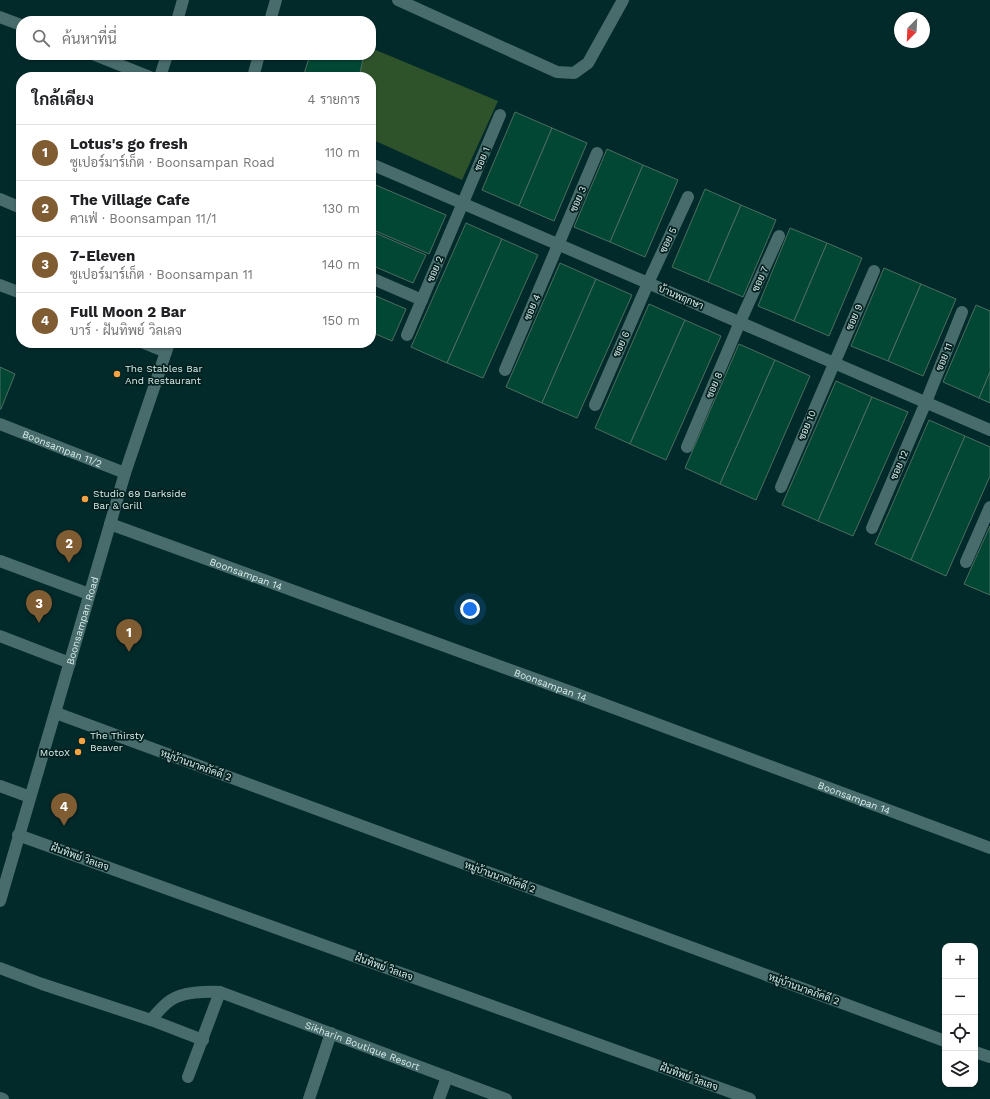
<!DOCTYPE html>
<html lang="th">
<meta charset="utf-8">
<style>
body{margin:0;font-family:"Work Sans",Sarabun,sans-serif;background:#f2f2f2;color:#202124}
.controls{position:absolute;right:12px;bottom:12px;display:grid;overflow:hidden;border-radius:8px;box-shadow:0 1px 3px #0004}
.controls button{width:36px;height:36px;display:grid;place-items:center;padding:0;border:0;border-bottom:1px solid #e0e0e0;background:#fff;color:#202124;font:20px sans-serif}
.compass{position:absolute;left:894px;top:12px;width:36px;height:36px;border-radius:50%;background:#fff;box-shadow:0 1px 3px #0004;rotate:204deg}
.you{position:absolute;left:470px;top:609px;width:14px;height:14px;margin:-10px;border:3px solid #fff;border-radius:50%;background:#1a73e8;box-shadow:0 0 0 6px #1a73e833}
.badge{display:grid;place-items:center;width:26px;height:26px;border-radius:50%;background:#805c33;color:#fff;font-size:13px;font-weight:700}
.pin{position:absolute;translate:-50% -33px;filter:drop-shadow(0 1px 2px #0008)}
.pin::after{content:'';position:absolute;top:21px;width:14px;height:12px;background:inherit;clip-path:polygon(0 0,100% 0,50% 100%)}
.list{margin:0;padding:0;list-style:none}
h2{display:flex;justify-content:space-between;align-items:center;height:52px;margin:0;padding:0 16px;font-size:17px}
h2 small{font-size:13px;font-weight:400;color:#757577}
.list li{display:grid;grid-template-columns:26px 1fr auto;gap:12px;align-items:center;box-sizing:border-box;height:56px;padding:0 16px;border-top:1px solid #e0e0e0}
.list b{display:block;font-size:15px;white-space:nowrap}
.list p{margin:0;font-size:13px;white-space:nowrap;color:#757577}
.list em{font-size:13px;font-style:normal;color:#757577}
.icon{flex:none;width:22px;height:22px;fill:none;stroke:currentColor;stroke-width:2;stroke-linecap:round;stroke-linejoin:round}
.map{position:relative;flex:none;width:990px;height:1099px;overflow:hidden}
.search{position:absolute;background:#fff;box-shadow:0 1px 3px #0004;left:16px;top:16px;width:360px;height:44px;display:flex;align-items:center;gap:10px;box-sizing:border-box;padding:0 14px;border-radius:16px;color:#757577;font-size:15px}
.panel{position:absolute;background:#fff;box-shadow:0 1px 3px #0004;left:16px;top:72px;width:360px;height:276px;border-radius:16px}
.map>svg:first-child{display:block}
.green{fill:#2e532b}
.building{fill:#024734;stroke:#4d6d60}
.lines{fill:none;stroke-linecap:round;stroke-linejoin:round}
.minor{stroke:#476c6b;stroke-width:12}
.poi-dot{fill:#f5a345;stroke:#03201f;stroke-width:1.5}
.labels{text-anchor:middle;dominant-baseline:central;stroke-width:3.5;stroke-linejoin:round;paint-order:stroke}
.street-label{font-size:10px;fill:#d9edec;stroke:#03201f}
.poi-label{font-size:10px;fill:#d9edec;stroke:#03201f;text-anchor:start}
</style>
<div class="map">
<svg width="990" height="1099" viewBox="0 0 990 1099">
<rect width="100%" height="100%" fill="#032a2a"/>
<path class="green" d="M371,48L498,101L462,180L371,139V77H348L354,55H371Z"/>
<g class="building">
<path d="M310,55H364L359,77H303Z"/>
<path d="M515,112L552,128L519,206L482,190Z"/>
<path d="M552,128L587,143L554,221L519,206Z"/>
<path d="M607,149L643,165L610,242L574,227Z"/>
<path d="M643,165L678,180L645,257L610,242Z"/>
<path d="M371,183L446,215L429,254L371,229Z"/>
<path d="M705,189L741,205L708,282L672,267Z"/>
<path d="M741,205L776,220L743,297L708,282Z"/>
<path d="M466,223L502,239L447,363L411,347Z"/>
<path d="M790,228L827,243L794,321L758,306Z"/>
<path d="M371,231L426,255L413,283L371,265Z"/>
<path d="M502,239L538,255L483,378L447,363Z"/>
<path d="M827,243L862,258L829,336L794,321Z"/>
<path d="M560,263L596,279L542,403L506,387Z"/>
<path d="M884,268L921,284L888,361L851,346Z"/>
<path d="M596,279L632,295L577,418L542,403Z"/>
<path d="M921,284L956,299L923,376L888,361Z"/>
<path d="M371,294L406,309L392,341L371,332Z"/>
<path d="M649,304L685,320L630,444L595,428Z"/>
<path d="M976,305L990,311V372L979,398L943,382Z"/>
<path d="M685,320L721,336L666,460L630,444Z"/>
<path d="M739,344L775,360L720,484L685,468Z"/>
<path d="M775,360L810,376L756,500L720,484Z"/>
<path d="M0,367L15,374L1,409H0Z"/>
<path d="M990,372V403L979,398Z"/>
<path d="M836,381L872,397L818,521L782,505Z"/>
<path d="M872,397L908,412L853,536L818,521Z"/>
<path d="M929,420L965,436L911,560L875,544Z"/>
<path d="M965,436L990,447V476L946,576L911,560Z"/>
<path d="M990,526V595L964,584Z"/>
</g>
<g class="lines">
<g class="minor">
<path d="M398,0L557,72L574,73L588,63L623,0"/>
<path d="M0,17L21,25"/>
<path d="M177,21L183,0"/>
<path d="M270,21L276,0"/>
<path d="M95,55L150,77"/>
<path d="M160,77L167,55"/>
<path d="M253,77L259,55"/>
<path d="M371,164L990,430"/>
<path d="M0,199L21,208"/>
<path d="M371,278L422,300"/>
<path d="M0,285L21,293"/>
<path d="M407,335L500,115"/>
<path d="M144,343L166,352"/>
<path d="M505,370L597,153"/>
<path d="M595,405L648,283L688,197"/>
<path id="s1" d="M0,424L125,473"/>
<path d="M687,447L740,322L779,236"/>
<path d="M781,487L874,271"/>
<path id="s2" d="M110,524L571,692L990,848"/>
<path d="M872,528L926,402L962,312"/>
<path d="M0,561L89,594"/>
<path d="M966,562L990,507"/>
<path d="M0,636L70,663"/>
<path d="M56,713L945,1041"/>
<path d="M0,786L30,797"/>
<path d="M18,835L750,1099"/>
<path id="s3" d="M0,901L125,473L169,343"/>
<path d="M0,968L42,984L151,1020L203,1040"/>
<path id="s4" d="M151,1020C157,1013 163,1005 171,1000C182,992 207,991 220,992L506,1099"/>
<path d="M975,1052L990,1057"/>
<path d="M188,1077L220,992"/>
<path d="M0,1098L3,1099"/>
<path d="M309,1099L331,1033"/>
<path d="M439,1099L447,1077"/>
</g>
</g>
<g class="poi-dot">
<circle cx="117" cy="374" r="4"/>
<circle cx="85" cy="499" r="4"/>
<circle cx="82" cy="741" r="4"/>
<circle cx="78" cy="752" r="4"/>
</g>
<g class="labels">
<g class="street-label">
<text transform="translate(482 159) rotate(-67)">ซอย 1</text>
<text transform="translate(578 199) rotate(-67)">ซอย 3</text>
<text transform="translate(668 240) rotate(-65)">ซอย 5</text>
<text transform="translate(435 269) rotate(-67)">ซอย 2</text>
<text transform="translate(760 279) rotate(-66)">ซอย 7</text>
<text transform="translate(681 297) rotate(23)">บ้านพฤกษา</text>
<text transform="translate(532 307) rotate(-67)">ซอย 4</text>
<text transform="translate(854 317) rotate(-66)">ซอย 9</text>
<text transform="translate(621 344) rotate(-66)">ซอย 6</text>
<text transform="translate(944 357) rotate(-68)">ซอย 11</text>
<text transform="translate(714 385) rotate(-67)">ซอย 8</text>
<text transform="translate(807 425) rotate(-67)">ซอย 10</text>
<text stroke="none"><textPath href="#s1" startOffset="67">Boonsampan 11/2</textPath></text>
<text transform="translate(899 465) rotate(-67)">ซอย 12</text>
<text stroke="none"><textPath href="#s2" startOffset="145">Boonsampan 14</textPath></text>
<text stroke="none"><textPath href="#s3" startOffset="292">Boonsampan Road</textPath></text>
<text stroke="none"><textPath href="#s2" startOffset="469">Boonsampan 14</textPath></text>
<text transform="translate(196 765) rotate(20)">หมู่บ้านนาคภัคดี 2</text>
<text stroke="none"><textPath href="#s2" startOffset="793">Boonsampan 14</textPath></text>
<text transform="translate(80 857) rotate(20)">ฝันทิพย์ วิลเลจ</text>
<text transform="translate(500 877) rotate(20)">หมู่บ้านนาคภัคดี 2</text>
<text transform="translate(384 967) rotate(20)">ฝันทิพย์ วิลเลจ</text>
<text transform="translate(804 989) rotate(20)">หมู่บ้านนาคภัคดี 2</text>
<text stroke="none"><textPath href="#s4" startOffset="231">Sikharin Boutique Resort</textPath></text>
<text transform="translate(689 1077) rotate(20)">ฝันทิพย์ วิลเลจ</text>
</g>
<g class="poi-label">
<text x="125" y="368">The Stables Bar<tspan x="125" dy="12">And Restaurant</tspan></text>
<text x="93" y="493">Studio 69 Darkside<tspan x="93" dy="12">Bar &amp; Grill</tspan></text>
<text x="90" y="735">The Thirsty<tspan x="90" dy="12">Beaver</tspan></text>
<text x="70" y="752" text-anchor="end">MotoX</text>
</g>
</g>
</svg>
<div class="controls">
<button>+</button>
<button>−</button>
<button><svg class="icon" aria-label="locate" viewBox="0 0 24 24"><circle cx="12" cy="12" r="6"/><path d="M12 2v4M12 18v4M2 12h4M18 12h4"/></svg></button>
<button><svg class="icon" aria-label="layers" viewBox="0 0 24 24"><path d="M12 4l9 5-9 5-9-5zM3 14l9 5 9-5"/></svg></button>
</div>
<svg class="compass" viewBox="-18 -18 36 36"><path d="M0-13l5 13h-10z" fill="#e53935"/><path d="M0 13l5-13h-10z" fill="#757577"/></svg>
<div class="you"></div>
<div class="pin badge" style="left:129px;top:652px">1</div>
<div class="pin badge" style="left:69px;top:563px">2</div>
<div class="pin badge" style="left:39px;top:623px">3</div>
<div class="pin badge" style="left:64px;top:826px">4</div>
<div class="search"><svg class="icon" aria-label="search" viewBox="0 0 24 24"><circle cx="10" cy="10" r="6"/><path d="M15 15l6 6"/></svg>ค้นหาที่นี่</div>
<section class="panel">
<h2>ใกล้เคียง<small>4 รายการ</small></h2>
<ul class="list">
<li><span class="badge">1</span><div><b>Lotus's go fresh</b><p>ซูเปอร์มาร์เก็ต · Boonsampan Road</p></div><em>110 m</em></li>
<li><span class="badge">2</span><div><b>The Village Cafe</b><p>คาเฟ่ · Boonsampan 11/1</p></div><em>130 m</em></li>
<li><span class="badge">3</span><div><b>7-Eleven</b><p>ซูเปอร์มาร์เก็ต · Boonsampan 11</p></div><em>140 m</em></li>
<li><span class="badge">4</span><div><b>Full Moon 2 Bar</b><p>บาร์ · ฝันทิพย์ วิลเลจ</p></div><em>150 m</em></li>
</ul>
</section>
</div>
